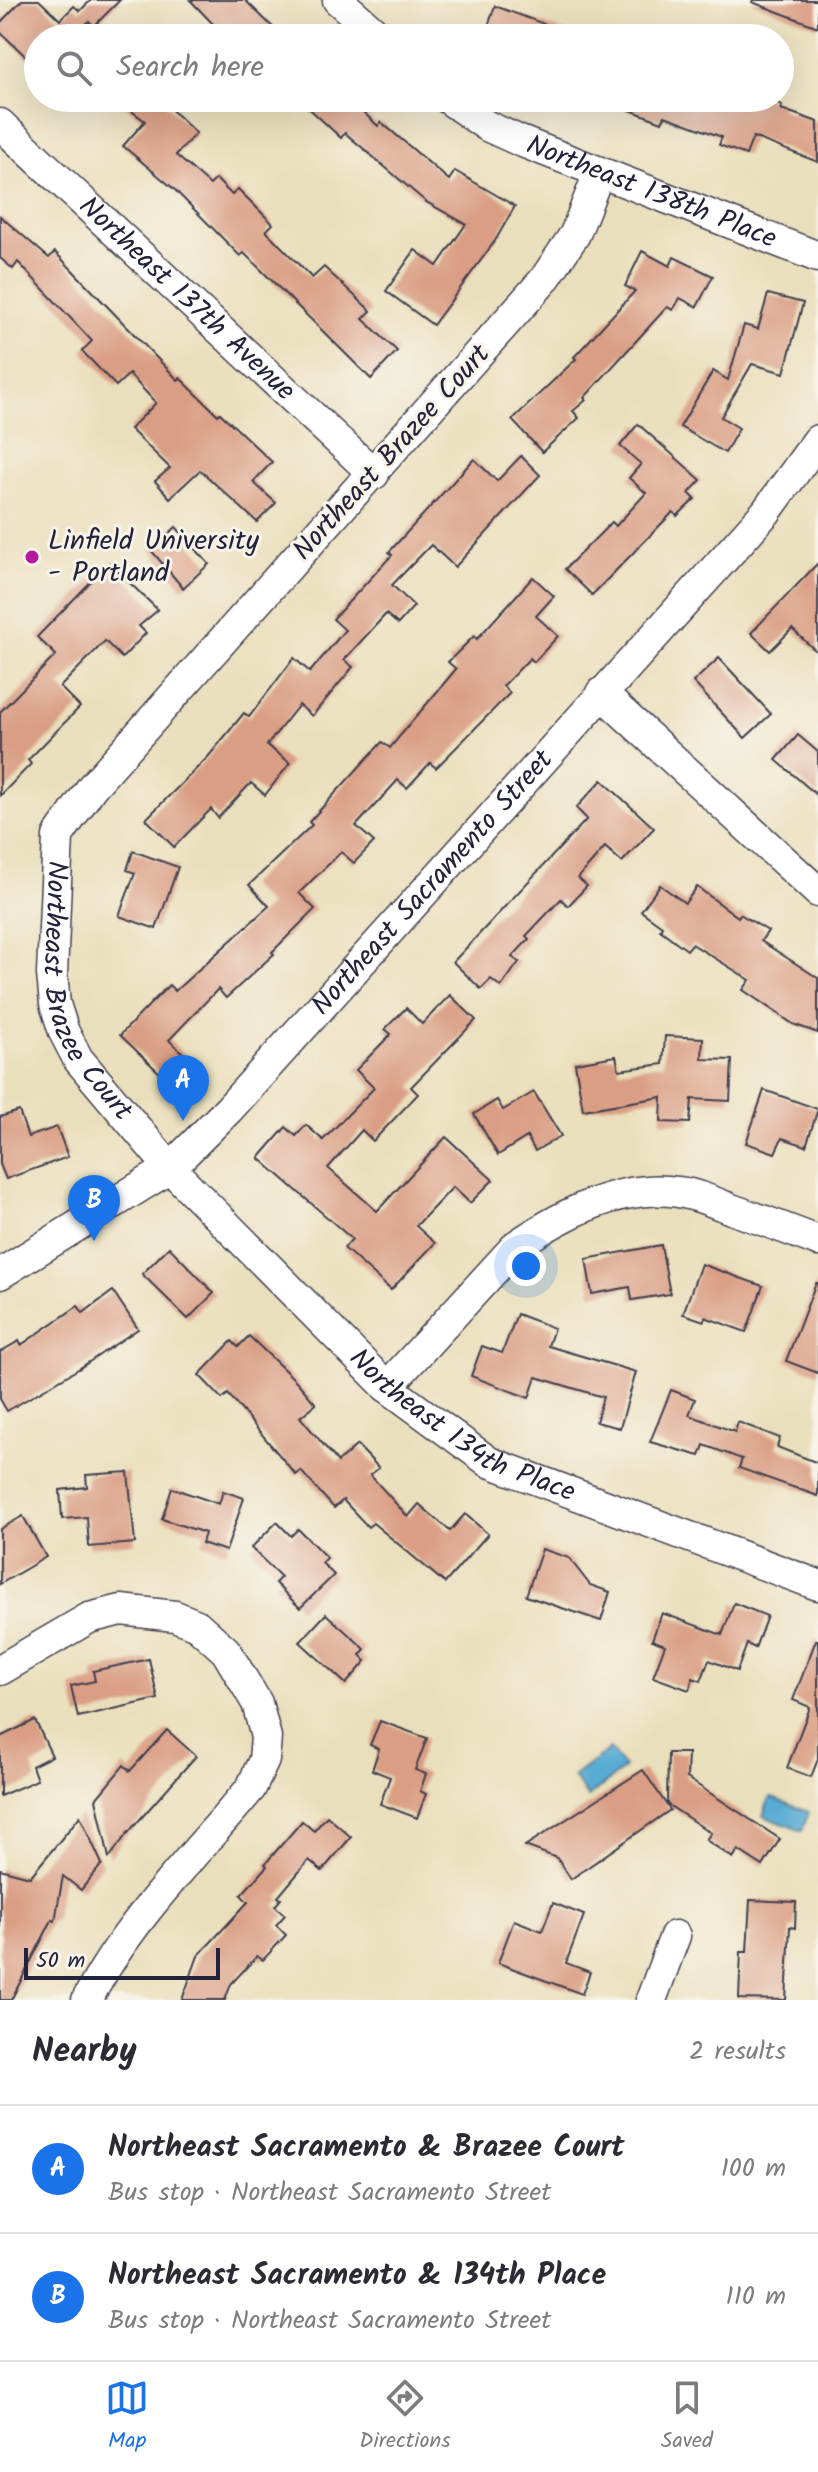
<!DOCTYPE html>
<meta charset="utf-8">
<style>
body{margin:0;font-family:Kalam,sans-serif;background:#f7f7f7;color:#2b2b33}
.scale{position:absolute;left:24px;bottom:20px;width:196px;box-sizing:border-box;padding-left:8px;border:4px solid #22223b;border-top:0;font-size:22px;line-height:28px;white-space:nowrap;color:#22223b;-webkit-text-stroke:6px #f7f3e8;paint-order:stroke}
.you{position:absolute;left:526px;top:1266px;width:28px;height:28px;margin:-20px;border:6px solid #fff;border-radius:50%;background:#1a73e8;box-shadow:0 0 0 12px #1a73e833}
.badge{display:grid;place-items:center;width:52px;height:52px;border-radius:50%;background:#1a73e8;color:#fff;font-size:26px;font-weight:700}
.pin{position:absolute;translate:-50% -66px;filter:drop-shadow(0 2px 4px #0008)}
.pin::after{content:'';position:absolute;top:42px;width:28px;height:24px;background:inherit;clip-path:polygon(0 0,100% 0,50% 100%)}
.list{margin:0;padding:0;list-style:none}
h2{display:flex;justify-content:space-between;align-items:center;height:104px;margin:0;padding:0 32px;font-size:34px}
h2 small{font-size:26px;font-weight:400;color:#7c7c81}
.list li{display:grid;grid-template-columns:52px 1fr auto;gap:24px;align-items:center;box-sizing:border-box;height:128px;padding:0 32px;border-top:2px solid #e1e1e2}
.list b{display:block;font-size:30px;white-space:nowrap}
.list p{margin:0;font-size:26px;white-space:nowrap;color:#7c7c81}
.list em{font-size:26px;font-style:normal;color:#7c7c81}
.icon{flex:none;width:44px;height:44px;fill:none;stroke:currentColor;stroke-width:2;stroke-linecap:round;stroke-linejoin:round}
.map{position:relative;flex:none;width:818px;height:2000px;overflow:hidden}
.search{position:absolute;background:#fff;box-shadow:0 8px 32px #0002;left:24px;right:24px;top:24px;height:88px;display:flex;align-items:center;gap:20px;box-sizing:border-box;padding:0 28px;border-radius:44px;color:#7c7c81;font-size:30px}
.sheet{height:360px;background:#fff}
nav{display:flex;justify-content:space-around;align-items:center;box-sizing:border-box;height:112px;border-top:2px solid #e1e1e2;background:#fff;font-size:22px;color:#7c7c81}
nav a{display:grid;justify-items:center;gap:4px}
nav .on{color:#1a73e8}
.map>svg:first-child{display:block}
.water{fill:#58acd3;stroke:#3d6787;stroke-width:2}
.building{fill:#da9e84}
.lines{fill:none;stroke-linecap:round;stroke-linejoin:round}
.street-casing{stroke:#403e4e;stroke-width:33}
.street{stroke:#fff;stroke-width:30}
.poi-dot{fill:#b5179e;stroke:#f7f3e8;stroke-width:3}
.labels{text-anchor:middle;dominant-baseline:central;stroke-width:6;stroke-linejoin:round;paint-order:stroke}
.street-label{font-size:28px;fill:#22223b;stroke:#f7f3e8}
.poi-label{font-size:28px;fill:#22223b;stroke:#f7f3e8;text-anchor:start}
</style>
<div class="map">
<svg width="818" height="2000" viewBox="0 0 818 2000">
<rect width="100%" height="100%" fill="#f7f3e8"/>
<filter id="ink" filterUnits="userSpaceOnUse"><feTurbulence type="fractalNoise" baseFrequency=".0125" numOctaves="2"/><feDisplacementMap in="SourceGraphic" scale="16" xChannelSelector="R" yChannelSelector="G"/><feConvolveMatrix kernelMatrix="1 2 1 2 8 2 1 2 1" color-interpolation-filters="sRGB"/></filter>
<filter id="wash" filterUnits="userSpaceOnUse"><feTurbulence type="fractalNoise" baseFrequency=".006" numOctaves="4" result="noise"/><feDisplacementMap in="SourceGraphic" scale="32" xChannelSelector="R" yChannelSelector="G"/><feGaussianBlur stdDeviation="1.8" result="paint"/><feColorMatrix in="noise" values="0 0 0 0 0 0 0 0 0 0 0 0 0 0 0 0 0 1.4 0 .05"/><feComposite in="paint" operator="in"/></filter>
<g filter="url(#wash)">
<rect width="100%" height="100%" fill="#eadfbc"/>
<g class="water">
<path d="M610,1749L625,1768L588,1797L573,1777Z"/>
<path d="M770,1797L809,1812L802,1831L763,1816Z"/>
</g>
<g id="blocks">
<g class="building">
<path d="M22,0H39L60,20L74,6L80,11L91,0H120L94,26L89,21L76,35L79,38H38V68L0,32V23Z"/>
<path d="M190,0H245L284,38H205L216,27Z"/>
<path d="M753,0H818V27L752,2Z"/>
<path d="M495,6L577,36L576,38H484Z"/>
<path d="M114,98H159L196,133L176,155L210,185L216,179L232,195L238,189L273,224L266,231L312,278L324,267L371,311L363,319L397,351L371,379L244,253L240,256L174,189L123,146L145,121Z"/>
<path d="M298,98H348L378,126L381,122L449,180L455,171L515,206L495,241L433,325L386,291L415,250L437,266L466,224L426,202L345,133L341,138Z"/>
<path d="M603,98H734L755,106L758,98H765L782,105L781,109L818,122V162L753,137L746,155L719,145L722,137L665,116L662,122L603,100Z"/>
<path d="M0,216L49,258L55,252L178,380L180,378L218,415L220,413L272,462L253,482L276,503L257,522L200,470L170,498L155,481L170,468L130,429L156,403L129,374L116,386L82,351L92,341L18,262L13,269L0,258Z"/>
<path d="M642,251L670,266L674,257L713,276L697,307L680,298L673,310L667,307L584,398L586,400L573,411L579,418L542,452L512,420L576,359L574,357L635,291L625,286Z"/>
<path d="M768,294L803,303L784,373L752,364L721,417L739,428L725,453L680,427L713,371L728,380L744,325L758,329Z"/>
<path d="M638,424L701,480L689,493L695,499L677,516L673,512L592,595L565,569L612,522L616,526L646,493L629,478L641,464L620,446Z"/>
<path d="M521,456L540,475L455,567L431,545L392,585L414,606L398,624L386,614L344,660L353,667L312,716L299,705L267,745L290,763L265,795L251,783L218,818L211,809L174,847L146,819L208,757L244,713L249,717L294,658L310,672L345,630L333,619L392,555L389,552L474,459L497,481Z"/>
<path d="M176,527L209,564L183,588L151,550Z"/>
<path d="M109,563L158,610L139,626L146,633L122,658L105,641L60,687L80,707L28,760L31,764L0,796V712L56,655L37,637Z"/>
<path d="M818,563V653L792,629L770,651L751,633Z"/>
<path d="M533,577L554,596L536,616L558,636L534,662L530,658L503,686L510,693L436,768L430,763L407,788L398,780L356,826L374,842L354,863L341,852L299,893L315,909L272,952L274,954L226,998L218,989L169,1040L188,1058L167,1080L120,1035L169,985L175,991L269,906L249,885L312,825L309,822L382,742L390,748L456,669L448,662L474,636L477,639Z"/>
<path d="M719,658L771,714L745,738L693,682Z"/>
<path d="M798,735L818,752V796L776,760Z"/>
<path d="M602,780L654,828L622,862L605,847L578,878L587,886L568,906L561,899L526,936L529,939L512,957L519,962L501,987L491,979L481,989L453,962L587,819L576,808Z"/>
<path d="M133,851L178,867L156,929L119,916L135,873L127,870Z"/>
<path d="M660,885L685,903L697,887L738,917L740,914L768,931L761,941L818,978V1033L793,1024L743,990L750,980L692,944L687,950L660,930L662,926L641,911Z"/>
<path d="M450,995L476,1020L411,1087L418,1094L373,1141L362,1130L328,1168L377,1211L446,1137L493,1180L470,1203L453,1187L416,1226L435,1243L391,1290L344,1248L352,1239L259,1158L286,1127L296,1136L306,1125L323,1140L374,1088L356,1070L391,1034L385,1029L406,1008L422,1024Z"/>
<path d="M665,1036L703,1038L702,1059L732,1060L730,1101L692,1099L690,1123L661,1122L662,1097L583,1110L575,1063L616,1056L619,1070L663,1064Z"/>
<path d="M764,1090L818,1109L806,1146L782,1138L775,1153L746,1143Z"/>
<path d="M534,1092L561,1136L535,1151L527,1137L498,1155L474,1114L497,1100L503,1110Z"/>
<path d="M19,1111L28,1137L57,1127L68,1157L6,1179L0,1164V1117Z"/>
<path d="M661,1245L670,1294L632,1300L630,1287L592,1294L586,1259Z"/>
<path d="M169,1247L214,1293L188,1319L142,1274Z"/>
<path d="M701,1264L763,1286L746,1332L705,1317L704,1321L683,1314Z"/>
<path d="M816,1283H818V1373L786,1361Z"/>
<path d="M113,1291L138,1329L80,1368L7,1411L0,1399V1352L19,1341L21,1345L78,1306L83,1313Z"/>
<path d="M517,1314L554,1328L548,1346L636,1372L620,1428L596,1422L603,1397L536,1377L529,1398L471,1376L482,1346L502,1353Z"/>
<path d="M249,1336L297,1382L316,1404L300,1417L338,1462L357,1445L379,1468L370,1475L408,1517L419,1504L450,1531L465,1514L488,1534L445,1583L373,1523L368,1527L343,1500L334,1508L301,1471L296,1475L228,1394L222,1399L199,1375L232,1341L238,1347Z"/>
<path d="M671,1390L695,1399L689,1415L735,1432L738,1422L780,1438L777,1447L818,1463V1496L739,1468L742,1459L704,1445L700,1456L650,1442Z"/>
<path d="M128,1472L135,1543L89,1547L87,1517L62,1519L60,1490L87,1487L86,1475Z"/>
<path d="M172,1488L219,1504L223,1491L244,1498L226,1551L202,1543L205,1533L162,1519Z"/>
<path d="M23,1516L46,1557L0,1584V1529Z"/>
<path d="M277,1522L291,1536L298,1529L327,1558L322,1563L334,1575L300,1608L275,1583L281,1577L251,1548Z"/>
<path d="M542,1549L569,1558L590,1585L610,1592L601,1621L526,1596Z"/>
<path d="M734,1603L767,1616L755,1648L747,1644L737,1671L709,1660L701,1681L693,1678L689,1690L653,1677L665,1645L652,1640L662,1613L722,1635Z"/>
<path d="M326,1614L365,1649L360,1655L366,1661L346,1684L300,1642Z"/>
<path d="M816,1640H818V1759L811,1777L787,1768L810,1707L793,1700Z"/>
<path d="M149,1659L158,1699L78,1717L71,1686L95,1681L93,1671Z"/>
<path d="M35,1720L52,1756L32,1766L37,1780L0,1796V1737Z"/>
<path d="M380,1721L427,1738L415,1770L426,1774L420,1791L426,1794L417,1818L380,1804L390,1777L372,1770L379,1749L370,1745Z"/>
<path d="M167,1730L196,1756L127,1834L109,1858L96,1799L124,1765L130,1771Z"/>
<path d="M668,1753H688L687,1778L780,1839L763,1866L738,1850L733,1858L706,1840L711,1833L667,1804Z"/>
<path d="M643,1770L670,1810L571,1879L557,1858L525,1846Z"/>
<path d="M80,1816L102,1864L81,1890L63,1876L55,1921L52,1920L11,2000H0V1869L30,1877Z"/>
<path d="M327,1816L351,1837L322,1871L309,1860L278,1897L281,1899L275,1906L285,1915L276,1925L286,1935L263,1960L257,1956L231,1984L225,2000H182L198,1956L248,1902L241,1895L267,1866L265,1864L302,1821L314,1831Z"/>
<path d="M750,1900L796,1902L795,1928L790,1927L786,2000L739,1999L741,1952H747Z"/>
<path d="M553,1903L584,1915L566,1963L590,1972L582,1994L498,1963L514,1920L542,1931Z"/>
</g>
</g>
</g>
<g filter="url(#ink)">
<use href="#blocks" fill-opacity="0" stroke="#403e4e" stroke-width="2"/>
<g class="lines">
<g class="street-casing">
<g id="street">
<path d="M338,0L381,38"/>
<path id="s1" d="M447,98L487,126L520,141L818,257"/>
<path id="s2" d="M0,124L374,474"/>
<path id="s3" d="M599,173L575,234L544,280L92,787L58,836L52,974L55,1004L64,1032L78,1059L170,1168L387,1387L489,1462L818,1585"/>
<path d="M601,693L818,892"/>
<path id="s4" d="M0,1274L170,1168L229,1109L766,512L818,440"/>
<path d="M387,1387L517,1245C563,1214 621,1183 678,1192C696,1194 714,1202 731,1209C760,1219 789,1230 818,1241"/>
<path d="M0,1670L89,1618L121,1610L175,1616L197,1625L226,1651L257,1703L266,1737L264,1760L251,1788C195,1855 128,1921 87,2000"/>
<path d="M651,2000L675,1936"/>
</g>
</g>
<use href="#street" class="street"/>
</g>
</g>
<circle class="poi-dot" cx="32" cy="557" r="8"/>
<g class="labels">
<g class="street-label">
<text stroke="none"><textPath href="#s1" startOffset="226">Northeast 138th Place</textPath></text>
<text stroke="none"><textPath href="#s2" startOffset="256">Northeast 137th Avenue</textPath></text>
<text transform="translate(392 453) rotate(-48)">Northeast Brazee Court</text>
<text stroke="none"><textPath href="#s4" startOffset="588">Northeast Sacramento Street</textPath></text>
<text stroke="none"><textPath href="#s3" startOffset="1024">Northeast Brazee Court</textPath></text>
<text stroke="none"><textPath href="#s3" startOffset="1624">Northeast 134th Place</textPath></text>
</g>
<g class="poi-label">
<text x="48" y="541">Linfield University<tspan x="48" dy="32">- Portland</tspan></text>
</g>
</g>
</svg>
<div class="scale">50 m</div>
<div class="you"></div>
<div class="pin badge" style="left:183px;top:1121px">A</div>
<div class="pin badge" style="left:94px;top:1241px">B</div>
<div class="search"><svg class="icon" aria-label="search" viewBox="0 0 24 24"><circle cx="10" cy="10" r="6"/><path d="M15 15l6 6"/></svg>Search here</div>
</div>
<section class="sheet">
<h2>Nearby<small>2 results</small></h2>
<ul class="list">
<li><span class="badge">A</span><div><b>Northeast Sacramento &amp; Brazee Court</b><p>Bus stop · Northeast Sacramento Street</p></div><em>100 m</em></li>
<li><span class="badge">B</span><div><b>Northeast Sacramento &amp; 134th Place</b><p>Bus stop · Northeast Sacramento Street</p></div><em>110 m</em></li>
</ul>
</section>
<nav>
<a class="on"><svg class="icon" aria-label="map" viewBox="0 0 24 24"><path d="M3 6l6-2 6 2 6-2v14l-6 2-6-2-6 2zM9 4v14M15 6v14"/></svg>Map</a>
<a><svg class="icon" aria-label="directions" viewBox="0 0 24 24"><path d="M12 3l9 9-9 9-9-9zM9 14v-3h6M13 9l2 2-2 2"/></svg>Directions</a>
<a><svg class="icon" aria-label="saved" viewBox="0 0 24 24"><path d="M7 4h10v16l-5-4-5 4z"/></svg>Saved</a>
</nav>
